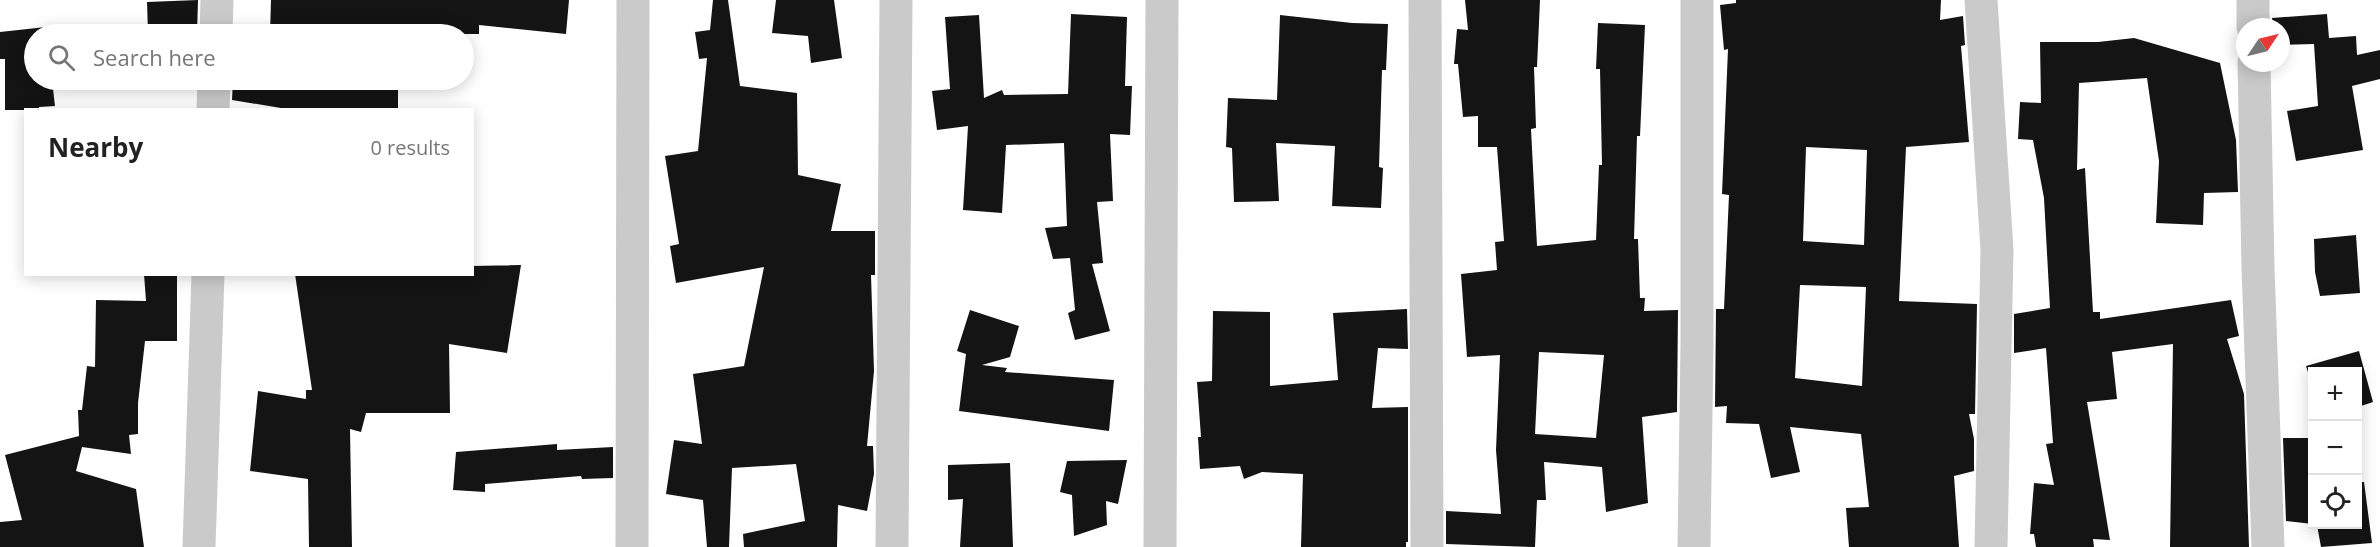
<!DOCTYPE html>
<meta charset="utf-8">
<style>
body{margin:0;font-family:"Open Sans",sans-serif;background:#f2f2f2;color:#222}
.controls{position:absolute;right:18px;bottom:18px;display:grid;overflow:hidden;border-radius:0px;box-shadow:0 3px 15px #0003}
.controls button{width:54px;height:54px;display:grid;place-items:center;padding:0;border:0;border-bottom:2px solid #e0e0e0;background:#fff;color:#222;font:30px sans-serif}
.compass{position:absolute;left:2236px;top:18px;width:54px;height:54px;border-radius:50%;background:#fff;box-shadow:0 3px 15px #0003;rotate:55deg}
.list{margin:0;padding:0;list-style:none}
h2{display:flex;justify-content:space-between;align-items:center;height:78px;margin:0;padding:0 24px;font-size:26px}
h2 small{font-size:20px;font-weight:400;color:#767676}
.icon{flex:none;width:33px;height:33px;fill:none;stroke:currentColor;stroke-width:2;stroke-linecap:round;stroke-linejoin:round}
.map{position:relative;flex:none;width:2380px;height:547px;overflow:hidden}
.search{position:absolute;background:#fff;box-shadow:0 3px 15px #0003;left:24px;top:24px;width:450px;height:66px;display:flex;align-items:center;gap:15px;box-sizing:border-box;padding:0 21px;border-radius:33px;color:#767676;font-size:22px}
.panel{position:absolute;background:#fff;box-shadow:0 3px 15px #0003;left:24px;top:108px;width:450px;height:168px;border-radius:0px}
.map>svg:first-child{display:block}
.building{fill:#141414;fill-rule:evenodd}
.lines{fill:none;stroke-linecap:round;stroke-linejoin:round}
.minor{stroke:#cacaca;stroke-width:33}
</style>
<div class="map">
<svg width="2380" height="547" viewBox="0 0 2380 547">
<rect width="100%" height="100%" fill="#fff"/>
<g class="building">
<path d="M198,0L197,34H148L147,2Z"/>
<path d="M271,0H569L566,34L479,25V34H270Z"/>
<path d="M713,0H728L740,86L797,93L798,175L841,184L831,231H875V275H871L874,371L867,446H873L874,474L867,511L838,505L837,547H744L743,534L805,521L796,464L732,468L729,547H707L703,500L666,494L674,440L702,444L693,374L744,366L764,267L676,283L670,246L679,244L665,156L698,151L707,58L699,59L695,32L710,30Z"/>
<path d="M776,0H834L842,58L811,63L808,36L772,33Z"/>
<path d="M1465,0H1540L1537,67H1534L1536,128L1531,129L1537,246L1596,240L1599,165H1602L1600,69H1596L1598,23L1645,25L1640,136H1637L1634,239H1638L1640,298H1645L1644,311L1678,310L1677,412L1642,417L1648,503L1606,512L1602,467L1544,462L1546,500H1537L1535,547L1446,544V511L1501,514L1496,450L1500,355L1467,357L1461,274L1497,270L1495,242L1504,241L1497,147H1478V116L1463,117L1458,64H1454L1457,29L1468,30ZM1539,352L1604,355L1596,438L1535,434Z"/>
<path d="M1736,0H1941L1940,20L1963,16L1965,45L1961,46L1969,142L1906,147L1899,301L1977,304L1975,414H1969L1974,439V471L1954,476L1959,547H1849L1846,508L1869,507L1861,434L1790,427L1800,472L1771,478L1759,424L1726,423L1727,406L1715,407L1716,309H1724L1729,195L1722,194L1728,49L1724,50L1720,5L1736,3ZM1806,147L1867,150L1864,245L1803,241ZM1800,285L1866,287L1862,386L1795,378Z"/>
<path d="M1071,14L1127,17L1125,86H1132L1130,135L1110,134L1113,201L1097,202L1103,263L1092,264L1110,331L1075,340L1068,313L1075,310L1070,258L1053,259L1045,228L1067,226L1064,143L1006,145L1002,213L963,210L968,126L937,130L932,91L950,89L945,17L979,15L984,98L1002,90L1004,95L1068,94Z"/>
<path d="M2327,14L2329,38L2356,36L2357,55L2380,50V79L2352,86L2363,150L2296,161L2287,111L2318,106L2314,44L2281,45V27H2273L2272,18Z"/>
<path d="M1280,15L1352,23L1388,24L1386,70H1382L1379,167L1383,168L1381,208L1332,206L1335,146L1276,143L1279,201L1234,202L1232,148L1226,147L1228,98L1277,100Z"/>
<path d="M46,27L47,34H34V80H52L55,106L39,107V110H5V59H0V32Z"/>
<path d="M2134,38L2220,63L2236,140L2238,192L2204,193L2203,225L2156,223L2159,161L2147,78L2079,83L2077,170L2085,168L2093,312H2100V319L2231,300L2239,336L2227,339L2244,394L2249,547H2170L2173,344L2112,352L2117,399L2087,402L2110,540L2093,539L2094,547H2036L2034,534H2030L2034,483L2054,485L2046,444L2053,443L2046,348L2014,353V314L2050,308L2044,198L2033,140L2018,139L2020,102L2041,103L2040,42H2098Z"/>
<path d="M233,80H398V110H293L232,100Z"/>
<path d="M2356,235L2360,293L2320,296L2315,272L2314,239Z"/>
<path d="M521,265L507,353L449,344L450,413H366L361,432L350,429L352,547H309L308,479L250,471L258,391L306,399V390H312L295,274H472V266Z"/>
<path d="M144,274H177V341H145L138,403V434L129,435L131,454L82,447L76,471L136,489L144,547H0V522L22,520L5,455L79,436L78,410H82L87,366L95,367L96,300L146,301Z"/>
<path d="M1407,309L1408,349L1378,348L1372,408L1408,407V542H1406V547H1301L1303,474L1262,472L1244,479L1240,466L1200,469L1198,437H1201L1197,382L1212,381L1213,311L1270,312V386L1338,380L1333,313Z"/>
<path d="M970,310L1019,326L1010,357L982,365L1007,368L1005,372L1114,380L1109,431L959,411L966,354L957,351Z"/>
<path d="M2359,351L2373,402L2358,407V372H2313V388L2306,366Z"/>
<path d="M2283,438H2313V524L2286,521Z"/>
<path d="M2358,438L2360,482H2364L2372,543L2321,547L2317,525H2358Z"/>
<path d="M557,444V450L613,447V478L582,479L581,476L485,484V492L453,490L456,452Z"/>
<path d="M1127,460L1118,504L1106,501L1107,525L1074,536L1072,495L1060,492L1067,461Z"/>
<path d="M1010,463L1013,547H960L963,499L948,500V465Z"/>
</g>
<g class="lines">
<g class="minor">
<path d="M1425,0L1427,547"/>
<path d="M1981,0L1997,250L1991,547"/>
<path d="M2253,0V27"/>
<path d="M216,34L217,0"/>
<path d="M2254,63L2258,268L2268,547"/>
<path d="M213,110L214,80"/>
<path d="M199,547L208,274"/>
<path d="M632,547L633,0"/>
<path d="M892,547L896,0"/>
<path d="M1160,547L1162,0"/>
<path d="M1694,547L1697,344V0"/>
</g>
</g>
</svg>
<div class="controls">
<button>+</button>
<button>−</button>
<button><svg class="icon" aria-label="locate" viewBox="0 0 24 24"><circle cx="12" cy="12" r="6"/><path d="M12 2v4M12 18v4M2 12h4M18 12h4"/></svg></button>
</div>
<svg class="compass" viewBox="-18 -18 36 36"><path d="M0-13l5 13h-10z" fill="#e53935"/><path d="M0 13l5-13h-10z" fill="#767676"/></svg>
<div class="search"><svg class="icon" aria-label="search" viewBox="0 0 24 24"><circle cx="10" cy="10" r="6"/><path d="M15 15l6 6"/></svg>Search here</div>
<section class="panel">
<h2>Nearby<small>0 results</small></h2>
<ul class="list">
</ul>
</section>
</div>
